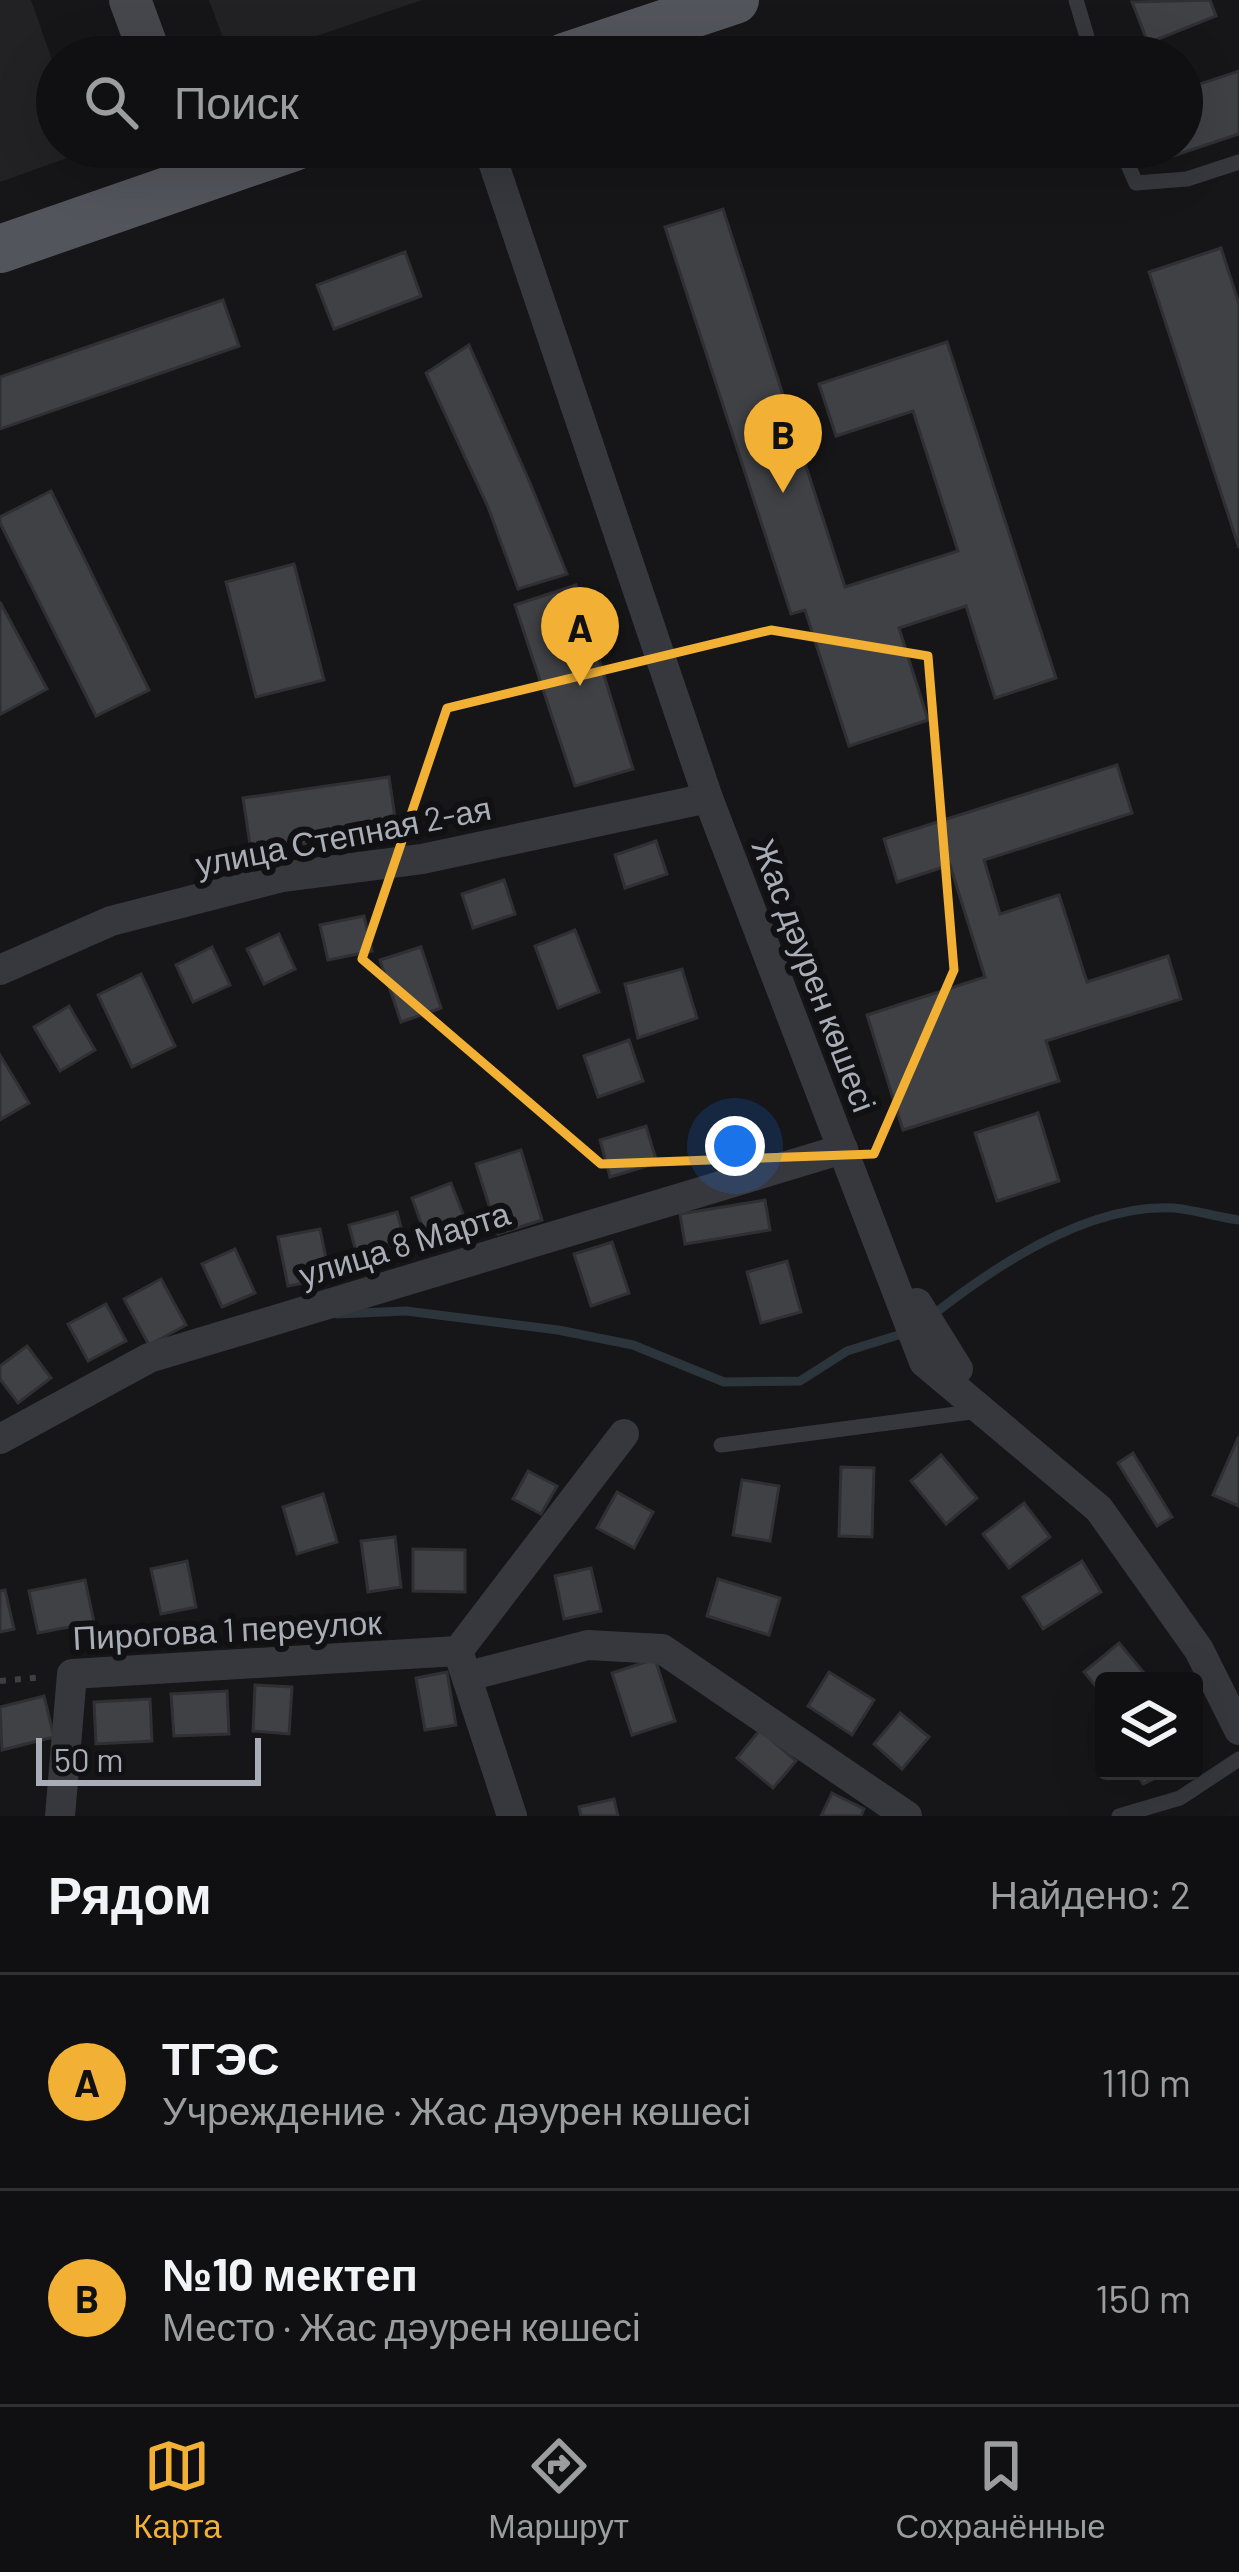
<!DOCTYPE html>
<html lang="ru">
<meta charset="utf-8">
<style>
body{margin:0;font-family:Barlow,sans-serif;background:#1e1e20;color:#f1f3f6}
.controls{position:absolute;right:36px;bottom:36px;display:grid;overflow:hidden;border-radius:12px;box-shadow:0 12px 48px #0002}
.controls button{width:108px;height:108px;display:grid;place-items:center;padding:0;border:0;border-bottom:3px solid #303032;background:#101012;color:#f1f3f6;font:60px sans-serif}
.scale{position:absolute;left:36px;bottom:30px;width:225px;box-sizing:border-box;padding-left:12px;border:6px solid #a8adb8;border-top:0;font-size:33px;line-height:42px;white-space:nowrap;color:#a8adb8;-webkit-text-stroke:9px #111113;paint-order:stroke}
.you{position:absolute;left:735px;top:1146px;width:42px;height:42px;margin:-30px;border:9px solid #fff;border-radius:50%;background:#1a73e8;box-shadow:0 0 0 18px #1a73e833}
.badge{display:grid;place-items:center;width:78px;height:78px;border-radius:50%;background:#f2b134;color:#111;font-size:39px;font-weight:700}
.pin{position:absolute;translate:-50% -99px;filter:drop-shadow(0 3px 6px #0008)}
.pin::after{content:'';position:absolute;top:63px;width:42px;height:36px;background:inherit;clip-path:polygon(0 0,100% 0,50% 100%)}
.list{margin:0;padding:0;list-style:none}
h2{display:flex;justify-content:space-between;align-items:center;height:156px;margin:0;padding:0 48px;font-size:51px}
h2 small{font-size:39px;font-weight:400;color:#9c9d9f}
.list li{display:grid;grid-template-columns:78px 1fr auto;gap:36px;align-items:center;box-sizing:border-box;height:216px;padding:0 48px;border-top:3px solid #303032}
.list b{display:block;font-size:45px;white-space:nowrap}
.list p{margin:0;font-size:39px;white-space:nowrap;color:#9c9d9f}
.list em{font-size:39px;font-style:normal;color:#9c9d9f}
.icon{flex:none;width:66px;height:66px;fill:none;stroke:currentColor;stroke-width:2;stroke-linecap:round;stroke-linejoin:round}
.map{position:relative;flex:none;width:1239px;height:1816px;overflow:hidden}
.search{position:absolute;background:#101012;box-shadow:0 12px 48px #0002;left:36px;right:36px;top:36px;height:132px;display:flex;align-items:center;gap:30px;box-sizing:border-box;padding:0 42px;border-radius:66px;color:#9c9d9f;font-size:45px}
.sheet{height:588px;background:#101012}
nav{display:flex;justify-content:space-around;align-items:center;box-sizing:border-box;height:168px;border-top:3px solid #303032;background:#101012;font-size:33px;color:#9c9d9f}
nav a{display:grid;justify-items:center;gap:6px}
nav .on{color:#f2b134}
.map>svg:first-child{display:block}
.built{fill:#222225}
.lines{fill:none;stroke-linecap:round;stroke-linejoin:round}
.stream{stroke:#2c353c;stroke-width:9}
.building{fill:#404145;stroke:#303034;stroke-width:3}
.path{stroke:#3d3f44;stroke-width:6;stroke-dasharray:6 9;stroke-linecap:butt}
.lane{stroke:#37383d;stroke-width:15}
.street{stroke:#37383d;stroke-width:30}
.secondary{stroke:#45474d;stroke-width:42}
.primary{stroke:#53555c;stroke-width:48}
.marked{fill:none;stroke:#f2b134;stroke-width:9;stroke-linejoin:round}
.labels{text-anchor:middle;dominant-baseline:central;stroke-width:12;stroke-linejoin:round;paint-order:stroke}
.street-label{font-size:33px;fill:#a8adb8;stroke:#111113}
</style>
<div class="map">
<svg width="1239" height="1816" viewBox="0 0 1239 1816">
<rect width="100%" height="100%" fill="#161618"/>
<g class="built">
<path d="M0,0H31L57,74V147H83L84,152L0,182Z"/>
<path d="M209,0H422L255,57H230Z"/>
</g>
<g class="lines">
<g class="stream">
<path d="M337,1314L406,1311L558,1330L633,1345L724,1382L800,1381L847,1351L905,1333"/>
<path d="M929,1318C993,1267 1089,1203 1174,1208C1195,1210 1217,1217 1239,1220"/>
</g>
</g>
<g class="building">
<path d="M1210,0L1216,16L1148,43L1132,2Z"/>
<path d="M1239,71V134L1146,165L1141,147H1182V90Z"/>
<path d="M723,209L845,587L958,551L913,411L836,436L819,384L947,342L1056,678L995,698L966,606L899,628L928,720L849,746L805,610L791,614L665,227Z"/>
<path d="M1221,248L1239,304V548L1149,272Z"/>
<path d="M405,252L421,296L334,329L317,285Z"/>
<path d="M223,300L239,346L0,429V377Z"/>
<path d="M469,345L530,483L567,574L518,589L488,507L426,373Z"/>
<path d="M51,491L149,690L96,716L0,523V517Z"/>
<path d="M294,564L324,680L256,697L226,582Z"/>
<path d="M576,585L633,769L575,786L515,605Z"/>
<path d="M0,602L47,689L1,714L0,712Z"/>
<path d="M1117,765L1132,813L984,860L1000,914L1059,895L1087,982L1168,956L1181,999L1046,1041L1059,1081L903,1130L867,1015L985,977L950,865L897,882L884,839Z"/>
<path d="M389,777L397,831L251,851L243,798Z"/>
<path d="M656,841L667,874L625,888L615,855Z"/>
<path d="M504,880L515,914L473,928L462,894Z"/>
<path d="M364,916L372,951L328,960L320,925Z"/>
<path d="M575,930L599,992L558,1008L535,946Z"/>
<path d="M279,934L295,969L264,984L247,949Z"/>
<path d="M212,947L230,985L193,1002L176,965Z"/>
<path d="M421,947L441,1008L401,1022L380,960Z"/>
<path d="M682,969L697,1018L638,1038L625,984Z"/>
<path d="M141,974L175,1046L132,1067L98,995Z"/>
<path d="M69,1006L95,1050L60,1071L34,1027Z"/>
<path d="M629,1040L643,1081L598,1097L584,1056Z"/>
<path d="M0,1055L29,1103L0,1120Z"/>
<path d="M1038,1113L1059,1181L997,1201L975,1133Z"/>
<path d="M646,1126L657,1163L610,1177L600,1140Z"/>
<path d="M521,1150L542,1220L498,1234L476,1164Z"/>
<path d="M451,1183L468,1227L428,1242L412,1198Z"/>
<path d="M765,1200L770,1230L685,1244L680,1214Z"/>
<path d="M397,1212L408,1254L360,1267L349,1225Z"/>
<path d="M320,1229L330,1278L288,1286L278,1237Z"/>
<path d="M612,1242L629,1293L591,1306L574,1254Z"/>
<path d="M235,1249L255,1293L222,1307L202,1264Z"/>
<path d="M787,1261L801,1312L761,1323L747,1272Z"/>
<path d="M161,1279L186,1325L149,1345L124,1299Z"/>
<path d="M106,1304L126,1341L88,1361L68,1324Z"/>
<path d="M27,1346L51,1378L18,1403L0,1379V1366Z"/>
<path d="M1238,1438L1239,1439V1506L1213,1495Z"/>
<path d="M1133,1453L1172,1517L1157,1526L1118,1463Z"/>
<path d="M941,1455L977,1498L946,1524L911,1481Z"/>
<path d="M841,1467L874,1468L872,1537L839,1536Z"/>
<path d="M528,1471L557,1486L541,1514L513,1499Z"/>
<path d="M742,1480L779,1486L770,1541L733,1535Z"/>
<path d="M617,1492L653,1512L634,1548L597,1528Z"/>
<path d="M323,1494L337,1542L297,1554L283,1507Z"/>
<path d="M1024,1503L1050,1537L1009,1568L983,1534Z"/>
<path d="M395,1537L401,1587L368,1592L361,1541Z"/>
<path d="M413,1549L465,1550V1592L413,1591Z"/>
<path d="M187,1561L196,1607L161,1614L151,1569Z"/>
<path d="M1082,1561L1101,1592L1043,1629L1023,1597Z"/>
<path d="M591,1568L601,1611L564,1619L555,1576Z"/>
<path d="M718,1579L780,1598L769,1635L707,1616Z"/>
<path d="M85,1580L94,1622L38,1633L29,1591Z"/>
<path d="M5,1590L14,1629L0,1632V1591Z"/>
<path d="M1119,1643L1145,1674L1137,1681H1104V1696L1084,1672Z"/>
<path d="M655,1659L675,1721L632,1735L612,1673Z"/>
<path d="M447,1672L456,1725L425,1730L416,1678Z"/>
<path d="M829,1672L874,1700L852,1735L808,1706Z"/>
<path d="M255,1685L292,1687L289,1734L253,1731Z"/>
<path d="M227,1691L229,1734L174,1736L171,1694Z"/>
<path d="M44,1696L54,1737L2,1750L0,1707Z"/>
<path d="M150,1699L152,1741L96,1744L94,1702Z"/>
<path d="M900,1713L929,1737L902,1769L874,1744Z"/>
<path d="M760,1730L796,1761L773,1788L737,1758Z"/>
<path d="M1136,1771H1170L1143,1784Z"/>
<path d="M832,1793L864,1809L861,1816H821Z"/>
<path d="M614,1799L618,1816H581L579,1807Z"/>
</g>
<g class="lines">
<path class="path" d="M0,1681L44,1677"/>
<g class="lane">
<path d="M1076,0L1093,57"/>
<path d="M1120,147L1136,183L1187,179L1239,162"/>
<path d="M721,1445L979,1411"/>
<path d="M1119,1816L1180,1798L1239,1759"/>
</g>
<g class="street">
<path d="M488,147L708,798L924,1362L1099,1509L1199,1650L1239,1730"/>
<path d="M0,970L111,921L282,877L422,859L708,798"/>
<path d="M917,1303L958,1369"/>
<path d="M0,1439L149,1358L843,1149"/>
<path d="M460,1657L512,1816"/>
<path d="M468,1676L588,1645L662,1649L907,1816"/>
<path d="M60,1816L72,1674L458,1651L624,1434"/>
</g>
<g class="secondary">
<path d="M130,0L151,57"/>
<path d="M184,147L196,180"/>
</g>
<g class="primary">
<path d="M564,57L735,0"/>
<path d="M0,249L294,147"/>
</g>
</g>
<path class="marked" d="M771,630L928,656L954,970L874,1154L601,1164L362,959L447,708Z"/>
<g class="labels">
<g class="street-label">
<text transform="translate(343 835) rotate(-11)">улица Степная 2-ая</text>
<text transform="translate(815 975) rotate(69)">Жас дәурен көшесі</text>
<text transform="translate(404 1243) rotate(-17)">улица 8 Марта</text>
<text transform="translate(227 1629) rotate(-3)">Пирогова 1 переулок</text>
</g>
</g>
</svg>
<div class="controls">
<button><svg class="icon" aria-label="layers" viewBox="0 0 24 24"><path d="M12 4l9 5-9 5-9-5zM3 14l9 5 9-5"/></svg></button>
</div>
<div class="scale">50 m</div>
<div class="you"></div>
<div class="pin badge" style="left:580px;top:686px">A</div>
<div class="pin badge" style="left:783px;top:493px">B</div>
<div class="search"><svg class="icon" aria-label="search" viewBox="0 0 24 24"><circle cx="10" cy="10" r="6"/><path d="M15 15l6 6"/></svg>Поиск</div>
</div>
<section class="sheet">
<h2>Рядом<small>Найдено: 2</small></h2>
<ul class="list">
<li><span class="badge">A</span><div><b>ТГЭС</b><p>Учреждение · Жас дәурен көшесі</p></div><em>110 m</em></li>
<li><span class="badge">B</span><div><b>№10 мектеп</b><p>Место · Жас дәурен көшесі</p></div><em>150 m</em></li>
</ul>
</section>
<nav>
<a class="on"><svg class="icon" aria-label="map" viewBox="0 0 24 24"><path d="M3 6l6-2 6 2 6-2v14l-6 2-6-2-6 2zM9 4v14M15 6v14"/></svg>Карта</a>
<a><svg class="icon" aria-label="directions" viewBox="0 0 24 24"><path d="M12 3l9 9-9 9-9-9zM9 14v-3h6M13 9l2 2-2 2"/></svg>Маршрут</a>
<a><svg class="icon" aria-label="saved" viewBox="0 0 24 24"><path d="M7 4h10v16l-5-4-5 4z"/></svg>Сохранённые</a>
</nav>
